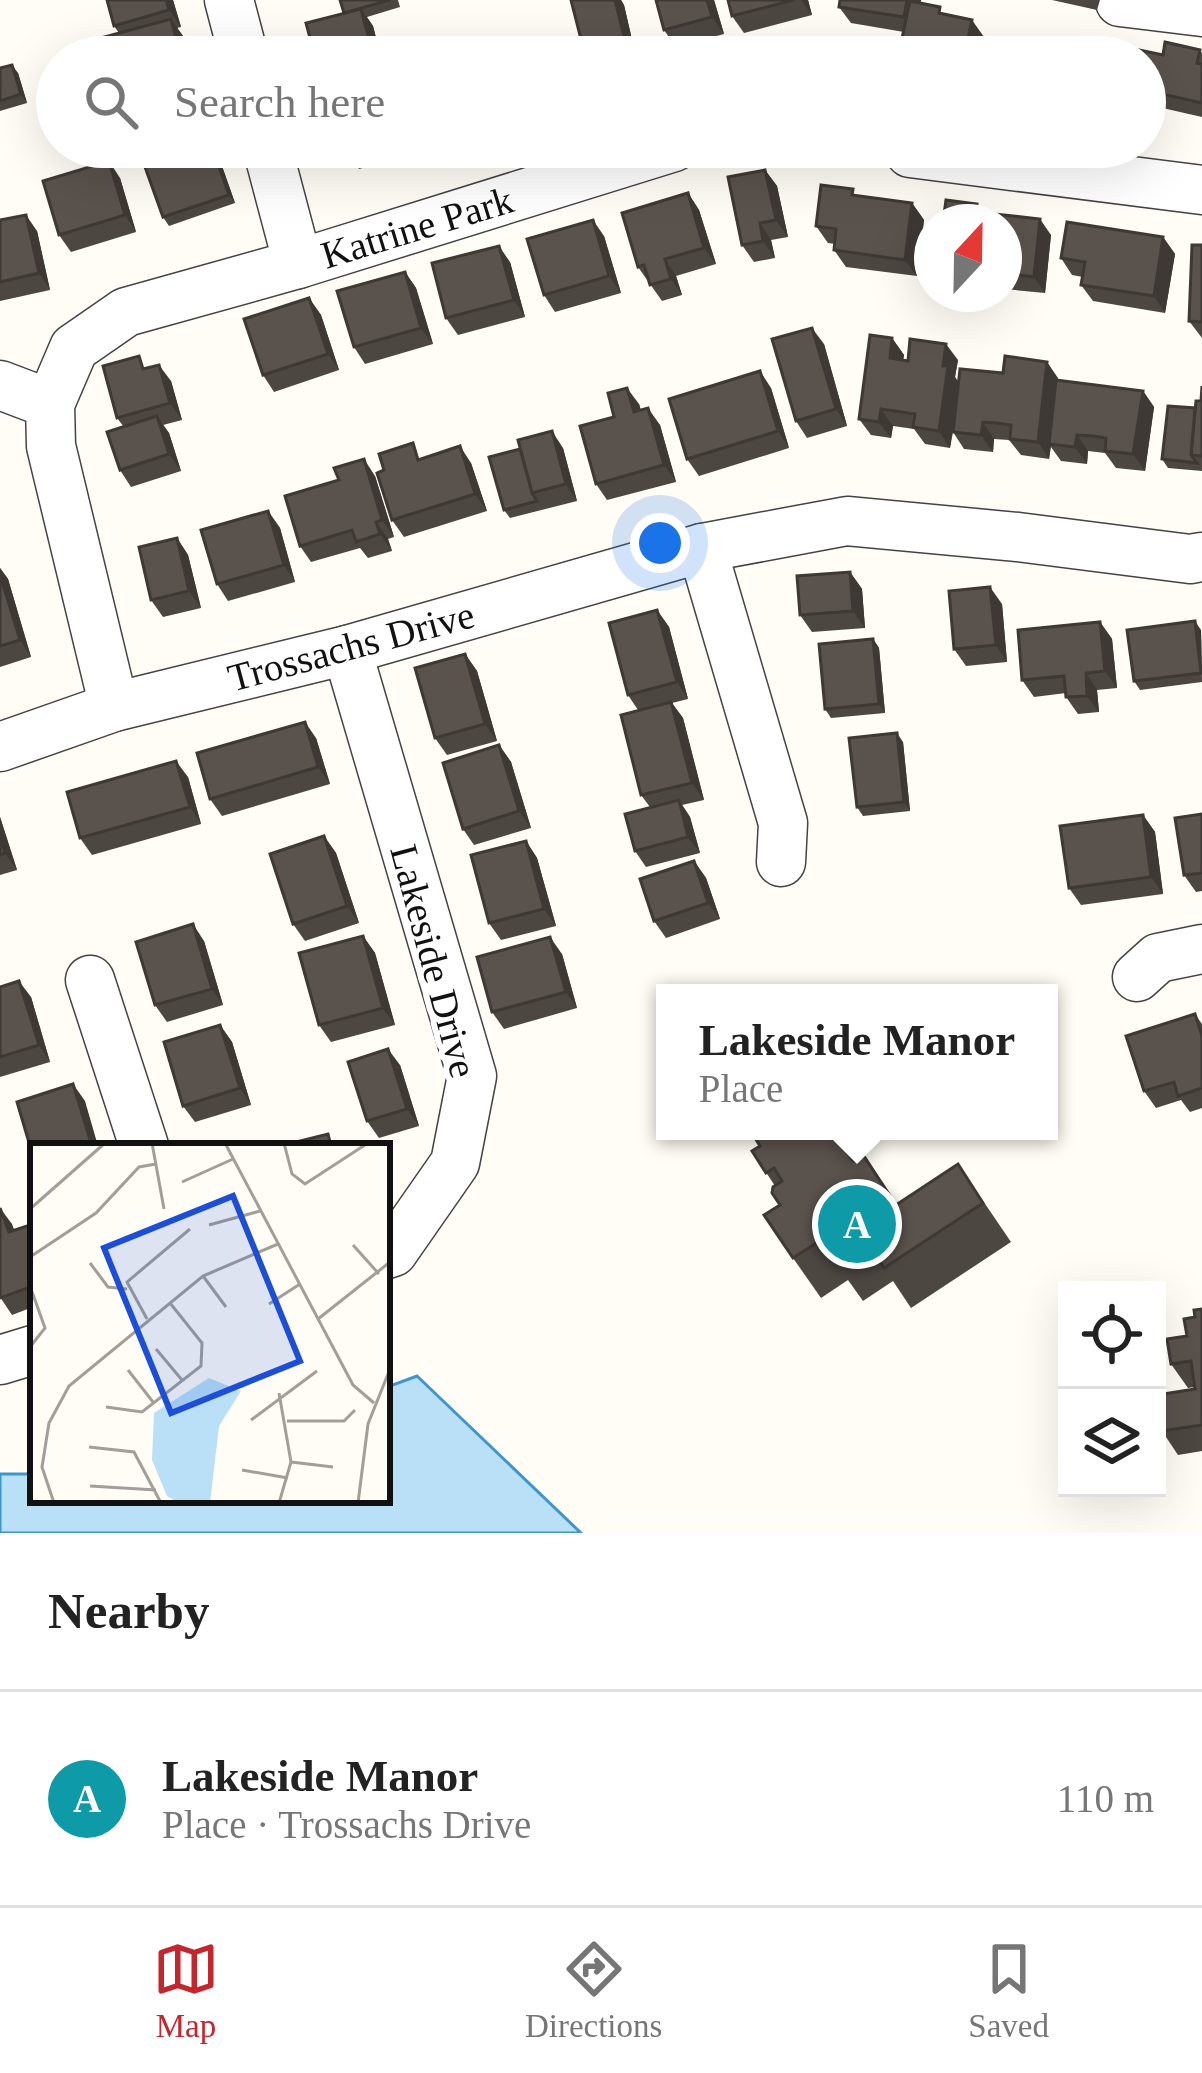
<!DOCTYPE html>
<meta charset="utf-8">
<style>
body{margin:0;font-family:Georgia,serif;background:#f6f6f6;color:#222}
.controls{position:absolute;right:36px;bottom:36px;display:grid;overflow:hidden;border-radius:0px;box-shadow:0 12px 48px #0002}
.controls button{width:108px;height:108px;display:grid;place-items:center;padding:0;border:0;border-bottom:3px solid #e0e0e0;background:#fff;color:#222;font:60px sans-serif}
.compass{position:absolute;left:914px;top:204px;width:108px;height:108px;border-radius:50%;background:#fff;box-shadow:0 12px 48px #0002;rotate:22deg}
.you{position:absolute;left:660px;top:543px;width:42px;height:42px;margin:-30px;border:9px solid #fff;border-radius:50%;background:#1a73e8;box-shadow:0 0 0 18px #1a73e833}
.badge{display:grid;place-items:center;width:78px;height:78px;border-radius:50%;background:#c4262e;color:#fff;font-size:39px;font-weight:700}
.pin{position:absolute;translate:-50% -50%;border:6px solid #fff;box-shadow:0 3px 12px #0006}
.popup{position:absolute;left:656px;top:984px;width:402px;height:156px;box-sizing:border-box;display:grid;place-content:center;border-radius:0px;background:#fff;filter:drop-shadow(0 3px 9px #0005);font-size:39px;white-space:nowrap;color:#767676}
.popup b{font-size:45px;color:#222}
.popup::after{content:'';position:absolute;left:50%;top:100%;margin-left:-24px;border:24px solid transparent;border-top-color:#fff}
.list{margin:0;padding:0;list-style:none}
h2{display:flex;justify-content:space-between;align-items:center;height:156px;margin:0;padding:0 48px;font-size:51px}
h2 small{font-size:39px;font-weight:400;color:#767676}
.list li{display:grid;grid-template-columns:78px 1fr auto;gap:36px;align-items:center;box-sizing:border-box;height:216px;padding:0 48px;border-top:3px solid #e0e0e0}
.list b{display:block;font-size:45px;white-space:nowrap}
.list p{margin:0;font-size:39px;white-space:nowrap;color:#767676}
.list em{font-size:39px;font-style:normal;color:#767676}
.icon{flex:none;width:66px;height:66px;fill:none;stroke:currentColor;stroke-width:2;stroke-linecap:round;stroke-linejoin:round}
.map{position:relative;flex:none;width:1202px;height:1533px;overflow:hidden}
.search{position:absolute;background:#fff;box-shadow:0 12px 48px #0002;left:36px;right:36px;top:36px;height:132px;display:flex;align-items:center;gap:30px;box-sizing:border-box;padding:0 42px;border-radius:66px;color:#767676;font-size:45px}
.sheet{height:372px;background:#fff}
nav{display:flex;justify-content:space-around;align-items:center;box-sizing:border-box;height:168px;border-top:3px solid #e0e0e0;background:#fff;font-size:33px;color:#767676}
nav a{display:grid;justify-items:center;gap:6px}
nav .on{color:#c4262e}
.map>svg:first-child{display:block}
.water{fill:#b9e0f7;stroke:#3f96cf;stroke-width:3}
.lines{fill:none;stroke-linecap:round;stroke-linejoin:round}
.street-casing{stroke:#444;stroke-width:51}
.street{stroke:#fff;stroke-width:48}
.wall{fill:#4d4742}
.shaded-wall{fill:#3f3936}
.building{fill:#5a524d;stroke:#3f3936;stroke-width:3}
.labels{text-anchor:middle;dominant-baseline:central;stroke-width:12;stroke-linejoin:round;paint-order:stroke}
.street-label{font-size:39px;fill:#111;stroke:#fff}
.inset-road{fill:none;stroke:#a09f9a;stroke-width:3}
.view{fill:#1d4ed8;fill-opacity:0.15;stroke:#1d4ed8;stroke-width:6}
.inset-edge{fill:none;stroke:#111;stroke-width:6}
</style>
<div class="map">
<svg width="1202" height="1533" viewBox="0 0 1202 1533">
<rect width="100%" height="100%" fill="#fffdf5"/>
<path class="water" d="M417,1376L581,1533H0V1474H33V1500H387V1387Z"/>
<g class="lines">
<g class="street-casing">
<g id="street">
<path d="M229,0L244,57"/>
<path d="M1120,2L1202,12"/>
<path d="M267,147L298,264"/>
<path d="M910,153L1202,190"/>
<path d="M0,385L50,404"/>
<path d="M702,548L783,823L781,862"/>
<path d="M347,650L472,1076L455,1163L393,1252L387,1254"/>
<path d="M114,707L51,446L50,404L74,348L126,312L298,264L674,147"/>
<path d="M0,747L114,707L347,650L702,548L847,521L1018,537L1190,559L1202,557"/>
<path d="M1137,977L1158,958L1202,949"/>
<path d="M90,980L144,1146"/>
<path d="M0,1360L33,1350"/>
</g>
</g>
<use href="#street" class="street"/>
</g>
<g class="wall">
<path d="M173,0L181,27L177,28L183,36L189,57H97L119,33L114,26Z"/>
<path d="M340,0H398L400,7L367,17L373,26L381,57H315L344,14Z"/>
<path d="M571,0H621L624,5L636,57H586Z"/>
<path d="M656,0H714L724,34L676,47L664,30Z"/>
<path d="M728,0H808L812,15L744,33L732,16Z"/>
<path d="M840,0H921L920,3L945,14L984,37L979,57H903L899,52L904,32L851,23L839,7Z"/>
<path d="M1052,0H1100L1097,10Z"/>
<path d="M1200,50L1202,53V117L1145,104V57Z"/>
<path d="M0,68L18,73L27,103L0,111Z"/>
<path d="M346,147H405L408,155L359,169Z"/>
<path d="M217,152L235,203L169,226L163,217Z"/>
<path d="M765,170L777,186L788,237L771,240L775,258L754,262L742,245Z"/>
<path d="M120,178L136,232L71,252L59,235Z"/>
<path d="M688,193L699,210L716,264L676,276L682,295L662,301L638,267Z"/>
<path d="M857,196L912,203L924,220L917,276L846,267L834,250L835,244L828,243L816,226Z"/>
<path d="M983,212L1051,235L1045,293L1004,289V222Z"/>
<path d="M0,220L37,231L50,290L0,301Z"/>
<path d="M604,236L621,293L555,312L544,295Z"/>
<path d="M1163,237L1175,254L1165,313L1093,301L1081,285L1083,277L1072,275L1061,258Z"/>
<path d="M1202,245V338L1189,321Z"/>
<path d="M510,262L525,317L458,335L446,318Z"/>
<path d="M405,272L416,288L433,344L365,364L354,347Z"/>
<path d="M309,298L321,315L339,370L274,392L263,375Z"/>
<path d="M892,338L904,355L903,360H958L955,377L958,382L1003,373L1047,362L1058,380L1143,391L1154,407L1145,471L1116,468L1105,453L1088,451L1087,464L1061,461L1051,447L1049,459L1021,455L1009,440L994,439L993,452L964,449L953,432L950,448L925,444L914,429L893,426L891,438L871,435L859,419Z"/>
<path d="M824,344L847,426L807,438L796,421Z"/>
<path d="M147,368L171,381L182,420L163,425L169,433L181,471L131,487L120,470L124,427L117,418Z"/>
<path d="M1202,386V471L1168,468L1162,459L1201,401Z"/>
<path d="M771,388L789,448L699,476L687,459Z"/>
<path d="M639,404L641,410L660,425L676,482L607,500L596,484L614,417Z"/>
<path d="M563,448L577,501L510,518L504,510Z"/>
<path d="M423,458L471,463L487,511L404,537L392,520L384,470Z"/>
<path d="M375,476L394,537L388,539L392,551L368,558L360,548L311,562L300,546Z"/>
<path d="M268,511L280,528L295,582L228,601L217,584Z"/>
<path d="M177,538L188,555L201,608L163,617L151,600Z"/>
<path d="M0,568L8,579L31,657L0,667Z"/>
<path d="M850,572L862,589L865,628L812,632L800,615Z"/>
<path d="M1002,604L1007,662L966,666L954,649Z"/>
<path d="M657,610L669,627L688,699L672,703L683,718L704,800L682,805L690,817L700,853L646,867L635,851L650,807L641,795L638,710L628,695Z"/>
<path d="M1100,622L1112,639L1117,688L1097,690L1099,712L1078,714L1066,697V693L1034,697L1022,680Z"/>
<path d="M1201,630L1202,682L1140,690L1134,681Z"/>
<path d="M873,639L879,648L885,713L831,718L825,709Z"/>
<path d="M465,654L477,671L497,741L447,755L435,738Z"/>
<path d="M316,738L330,784L222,816L210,799Z"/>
<path d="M903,742L910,811L863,816L857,807Z"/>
<path d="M499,745L511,762L531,828L474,845L463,829Z"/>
<path d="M188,777L201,824L92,855L80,838Z"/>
<path d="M1202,814V891L1196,892L1184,875Z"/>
<path d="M1143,815L1155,832L1163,894L1081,905L1069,888Z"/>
<path d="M0,817L17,870L0,875Z"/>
<path d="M324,836L336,853L359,923L305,941L293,924Z"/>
<path d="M526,841L537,858L556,926L501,940L489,923Z"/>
<path d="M694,861L706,878L720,919L666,938L654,921Z"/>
<path d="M363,936L375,953L395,1025L331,1042L319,1025Z"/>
<path d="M204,941L223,1005L167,1022L155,1005Z"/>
<path d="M562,954L577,1008L504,1029L492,1012Z"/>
<path d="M0,987L31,997L50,1062L0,1077Z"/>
<path d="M1195,1014L1202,1024V1108L1190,1112L1181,1100L1156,1108L1144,1091Z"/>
<path d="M220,1025L232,1042L251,1105L195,1122L183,1106Z"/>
<path d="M400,1065L419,1126L379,1138L367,1121Z"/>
<path d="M849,1131L897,1204L958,1164L1011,1242L911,1308L893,1281L863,1301L848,1280L821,1298L793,1258L775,1186L752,1151Z"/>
<path d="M0,1208L14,1230L33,1224V1307L12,1315L0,1297Z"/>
<path d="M1202,1309V1451L1178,1455L1162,1431L1195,1389V1387L1188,1388L1171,1364L1195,1317Z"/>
</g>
<g class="shaded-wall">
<path d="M166,0H173L181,27L169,10Z"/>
<path d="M615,0H621L624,5L636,57H634L626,45Z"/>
<path d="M707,0H714L724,34L712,17Z"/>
<path d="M801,0H808L812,15Z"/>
<path d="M907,0H921L916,34L904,17Z"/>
<path d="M361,9L373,26L381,57H378L371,47Z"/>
<path d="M171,19L183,36L189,57H181Z"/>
<path d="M972,20L984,37L979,57H964Z"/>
<path d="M560,38L572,54L573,57H565Z"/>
<path d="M12,65L18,73L27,103L21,94Z"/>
<path d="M212,147L217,152L235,203L229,195Z"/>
<path d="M109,161L120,178L136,232L125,215Z"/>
<path d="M765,170L777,186L788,237L776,220Z"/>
<path d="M688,193L699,210L716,264L704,248Z"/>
<path d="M912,203L924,220L917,276L905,260Z"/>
<path d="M26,215L37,231L50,290L39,273Z"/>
<path d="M1040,219L1051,235L1045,293L1034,277Z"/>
<path d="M593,220L604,236L621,293L609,276Z"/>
<path d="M760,223L771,240L775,258L763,241Z"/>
<path d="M1163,237L1175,254L1165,313L1154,296Z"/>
<path d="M499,246L510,262L525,317L514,300Z"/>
<path d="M665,259L676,276L682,295L671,279Z"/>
<path d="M405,272L416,288L433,344L421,328Z"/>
<path d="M309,298L321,315L339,370L328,354Z"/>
<path d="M812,328L824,344L847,426L836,409Z"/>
<path d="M892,338L904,355L901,375L890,358Z"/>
<path d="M946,344L958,360L955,377L959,383L950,448L939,431Z"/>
<path d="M1047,362L1058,378L1049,459L1038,442Z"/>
<path d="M159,365L171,381L182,420L170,403Z"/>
<path d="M760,371L771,388L789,448L778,431Z"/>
<path d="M627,388L639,404L645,429L634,412Z"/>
<path d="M1143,391L1154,407L1145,471L1133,454Z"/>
<path d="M648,408L660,425L676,482L664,465Z"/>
<path d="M881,409L893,426L891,438L879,422Z"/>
<path d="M157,416L169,433L181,471L169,454Z"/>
<path d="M983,422L994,439L993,452L981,435Z"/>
<path d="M552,431L563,448L577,501L566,484Z"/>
<path d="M1077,435L1088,451L1087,464L1075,447Z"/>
<path d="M460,446L471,463L487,511L475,494Z"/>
<path d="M364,459L375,476L394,537L382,520Z"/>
<path d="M268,511L280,528L295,582L284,565Z"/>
<path d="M376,522L388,539L392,551L380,534Z"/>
<path d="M177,538L188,555L201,608L189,591Z"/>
<path d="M0,568L8,579L31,657L20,640L0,575Z"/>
<path d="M850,572L862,589L865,628L853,611Z"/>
<path d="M990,587L1002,604L1007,662L996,645Z"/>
<path d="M657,610L669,627L688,699L677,682Z"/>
<path d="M1195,621L1201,630L1202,674Z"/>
<path d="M1100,622L1112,639L1117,688L1105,671Z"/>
<path d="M873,639L879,648L885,713L879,704Z"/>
<path d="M465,654L477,671L497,741L485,724Z"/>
<path d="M1086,673L1097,690L1099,712L1087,696Z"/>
<path d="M671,702L683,718L704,800L692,783Z"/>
<path d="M305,722L316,738L330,784L318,767Z"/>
<path d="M897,733L903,742L910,811L904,802Z"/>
<path d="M499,745L511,762L531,828L519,811Z"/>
<path d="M176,761L188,777L201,824L190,807Z"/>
<path d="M679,800L690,817L700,853L688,837Z"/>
<path d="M1143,815L1155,832L1163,894L1151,877Z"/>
<path d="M0,817L17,870L5,853L0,836Z"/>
<path d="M324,836L336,853L359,923L347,906Z"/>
<path d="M526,841L537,858L556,926L544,909Z"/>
<path d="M694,861L706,878L720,919L708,903Z"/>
<path d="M193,924L204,941L223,1005L212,989Z"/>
<path d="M363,936L375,953L395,1025L383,1008Z"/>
<path d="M550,937L562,954L577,1008L566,992Z"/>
<path d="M19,981L31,997L50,1062L39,1045Z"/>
<path d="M220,1025L232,1042L251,1105L240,1088Z"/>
<path d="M388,1049L400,1065L419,1126L407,1109Z"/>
<path d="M73,1084L85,1101L98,1146H92Z"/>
<path d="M0,1208L12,1224L21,1249L9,1232Z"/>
</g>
<g class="building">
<path d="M107,0H166L169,10L114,26Z"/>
<path d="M340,0H390L344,13Z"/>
<path d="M571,0H615L626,45L585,55Z"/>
<path d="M656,0H707L712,17L664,30Z"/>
<path d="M728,0H794L732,16Z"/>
<path d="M840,0H907L904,17L839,7Z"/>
<path d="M910,1L940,7L939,13L972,20L964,57H923L899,52Z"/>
<path d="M361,9L371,47L331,57H315L306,23Z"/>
<path d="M171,19L181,57H97L93,40Z"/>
<path d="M560,38L565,57H516L514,49Z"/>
<path d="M1165,42L1200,50L1197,63L1202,64V103L1145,90V57H1103L1106,43L1163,55Z"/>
<path d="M12,65L21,94L0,101V68Z"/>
<path d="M201,147H212L229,195L163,217L145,167Z"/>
<path d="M346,147H367L347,153Z"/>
<path d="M109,161L125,215L59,235L43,181Z"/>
<path d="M765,170L776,220L760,223L763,241L742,245L728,177Z"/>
<path d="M821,185L853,189L852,195L912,203L905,260L834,250L836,229L816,226Z"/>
<path d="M688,193L704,248L665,259L671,279L650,285L644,265L638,267L622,213Z"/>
<path d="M946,200L977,204L976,212L1040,219L1034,277L1004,273V222H943Z"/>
<path d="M26,215L39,273L0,282V220Z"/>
<path d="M593,220L609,276L544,295L527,239Z"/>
<path d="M1067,222L1163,237L1154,296L1081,285L1085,262L1061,258Z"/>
<path d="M1192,245H1202V322L1189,321Z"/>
<path d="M499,246L514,300L446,318L432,263Z"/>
<path d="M405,272L421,328L354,347L337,291Z"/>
<path d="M309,298L328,354L263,375L244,319Z"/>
<path d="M812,328L836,409L796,421L772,339Z"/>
<path d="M870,335L892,338L890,358L908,361L910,339L946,344L943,366H948L939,431L913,427L915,414L881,409L879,422L859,419Z"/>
<path d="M139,356L143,369L159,365L170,403L117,418L103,366Z"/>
<path d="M1005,356L1047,362L1038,442L1010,439L1011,425L997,423L983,422L981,435L953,432L960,369L1003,373Z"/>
<path d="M760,371L778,431L687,459L669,399Z"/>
<path d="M1056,380L1143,391L1133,454L1105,451L1106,438L1093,436L1077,435L1075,447L1049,444Z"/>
<path d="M1202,386V456L1191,455L1196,401H1201Z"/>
<path d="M627,388L634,412L648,408L664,465L596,484L580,426L614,417L608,393Z"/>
<path d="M1168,406L1195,408L1191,455L1197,463L1162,459Z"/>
<path d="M157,416L169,454L120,470L107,432Z"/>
<path d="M552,431L566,484L532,493L518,440Z"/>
<path d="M413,443L418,460L460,446L475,494L392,520L377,473L384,470L379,454Z"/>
<path d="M520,449L532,493L537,501L504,510L489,457Z"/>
<path d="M364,459L382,520L376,522L380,534L356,542L352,530L300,546L285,496L339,480L334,468Z"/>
<path d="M268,511L284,565L217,584L201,530Z"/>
<path d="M177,538L189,591L151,600L139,547Z"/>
<path d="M850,572L853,611L800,615L797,576Z"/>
<path d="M0,575L20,640L0,646Z"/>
<path d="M990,587L996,645L954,649L949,591Z"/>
<path d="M657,610L677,682L628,695L609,623Z"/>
<path d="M1195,621L1201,673L1134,681L1127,630Z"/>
<path d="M1100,622L1105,671L1086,673L1087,696L1066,697L1064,676L1022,680L1018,630Z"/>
<path d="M873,639L879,704L825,709L819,644Z"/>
<path d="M465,654L485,724L435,738L415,668Z"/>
<path d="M671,702L692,783L641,795L621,715Z"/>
<path d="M305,722L318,767L210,799L197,753Z"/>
<path d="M897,733L904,802L857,807L849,738Z"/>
<path d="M499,745L519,811L463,829L443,763Z"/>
<path d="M176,761L190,807L80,838L67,792Z"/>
<path d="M679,800L688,837L635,851L625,814Z"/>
<path d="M1202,814V873L1184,875L1175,818Z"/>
<path d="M1143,815L1151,877L1069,888L1060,826Z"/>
<path d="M0,836L5,853L0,855Z"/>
<path d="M324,836L347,906L293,924L270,854Z"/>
<path d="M526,841L544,909L489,923L471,855Z"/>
<path d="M694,861L708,903L654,921L640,879Z"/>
<path d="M193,924L212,989L155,1005L136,942Z"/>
<path d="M363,936L383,1008L319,1025L299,953Z"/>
<path d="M550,937L566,992L492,1012L477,957Z"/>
<path d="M19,981L39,1045L0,1057V987Z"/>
<path d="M1195,1014L1202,1036V1088L1178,1096L1174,1082L1144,1091L1126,1036Z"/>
<path d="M220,1025L240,1088L183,1106L164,1042Z"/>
<path d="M388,1049L407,1109L367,1121L348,1062Z"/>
<path d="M73,1084L92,1146H33V1156L17,1102Z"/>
<path d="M765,1131H848L853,1139L843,1146L853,1161L863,1155L896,1205L958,1164L983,1203L884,1268L866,1241L835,1261L821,1240L793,1258L764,1215L780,1205L772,1193L773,1187L782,1181L774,1168L766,1173L752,1151L760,1146L755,1138Z"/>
<path d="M328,1134L331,1146H280Z"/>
<path d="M0,1208L9,1232L33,1224V1286L0,1298Z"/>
<path d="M1202,1309V1425L1162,1431L1157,1395L1195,1389L1191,1361L1171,1364L1167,1339L1187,1336L1184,1319L1195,1317L1194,1310Z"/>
</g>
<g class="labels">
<g class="street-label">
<text transform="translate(417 227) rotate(-17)">Katrine Park</text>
<text transform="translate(351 646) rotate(-15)">Trossachs Drive</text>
<text transform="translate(434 961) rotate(75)">Lakeside Drive</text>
</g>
</g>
<g transform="translate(30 1143)">
<rect width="360" height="360" fill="#fffdf5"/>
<path d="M179,235L211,248L189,283L180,360H149L137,353L122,317L124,270Z" fill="#b9e0f7"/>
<path class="inset-road" d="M122,0L134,66M195,0L323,242L344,260M254,0L262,31L275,41L338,0M152,39L203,16M0,66L75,0M179,82L230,68M323,102L349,131M0,114L66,70L109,24L126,21M60,120L78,144L97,146M173,133L196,164M0,143L15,185L0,204M239,161L270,141M117,176L97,139L160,86M288,176L360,119M126,206L152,237M98,227L123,259M76,264L112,269L171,223L172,200L140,160M221,277L287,228M257,278H314L325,267M59,304L104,309L131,360M261,319L303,324M212,327L258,335M60,343L126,347M24,360L12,324L19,280L39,243L173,133L248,101M249,360L261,319L249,250M328,360L338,281L360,226"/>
<path class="view" d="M203,53L270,218L141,270L74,105Z"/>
<rect width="360" height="360" class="inset-edge"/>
</g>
</svg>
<div class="controls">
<button><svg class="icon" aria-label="locate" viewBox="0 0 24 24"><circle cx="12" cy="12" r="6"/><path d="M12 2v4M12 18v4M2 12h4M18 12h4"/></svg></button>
<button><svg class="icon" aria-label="layers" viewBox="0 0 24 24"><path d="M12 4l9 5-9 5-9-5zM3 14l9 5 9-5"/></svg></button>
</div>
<svg class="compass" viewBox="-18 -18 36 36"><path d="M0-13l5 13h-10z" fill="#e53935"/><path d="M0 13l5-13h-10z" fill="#767676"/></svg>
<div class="you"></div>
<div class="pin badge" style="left:857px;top:1224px;background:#0f9aa8">A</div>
<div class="popup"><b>Lakeside Manor</b>Place</div>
<div class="search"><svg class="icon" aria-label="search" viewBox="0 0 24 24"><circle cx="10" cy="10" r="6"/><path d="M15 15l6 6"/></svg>Search here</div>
</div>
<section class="sheet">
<h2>Nearby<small></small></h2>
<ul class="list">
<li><span class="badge" style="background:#0f9aa8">A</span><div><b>Lakeside Manor</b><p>Place · Trossachs Drive</p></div><em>110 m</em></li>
</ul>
</section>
<nav>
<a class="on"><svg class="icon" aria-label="map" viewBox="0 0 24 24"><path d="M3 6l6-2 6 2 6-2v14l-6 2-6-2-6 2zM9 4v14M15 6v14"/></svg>Map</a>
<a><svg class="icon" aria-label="directions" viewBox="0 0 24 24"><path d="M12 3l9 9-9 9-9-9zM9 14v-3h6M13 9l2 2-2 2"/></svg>Directions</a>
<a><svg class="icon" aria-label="saved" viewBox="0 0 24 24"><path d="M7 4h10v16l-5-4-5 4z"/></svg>Saved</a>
</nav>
